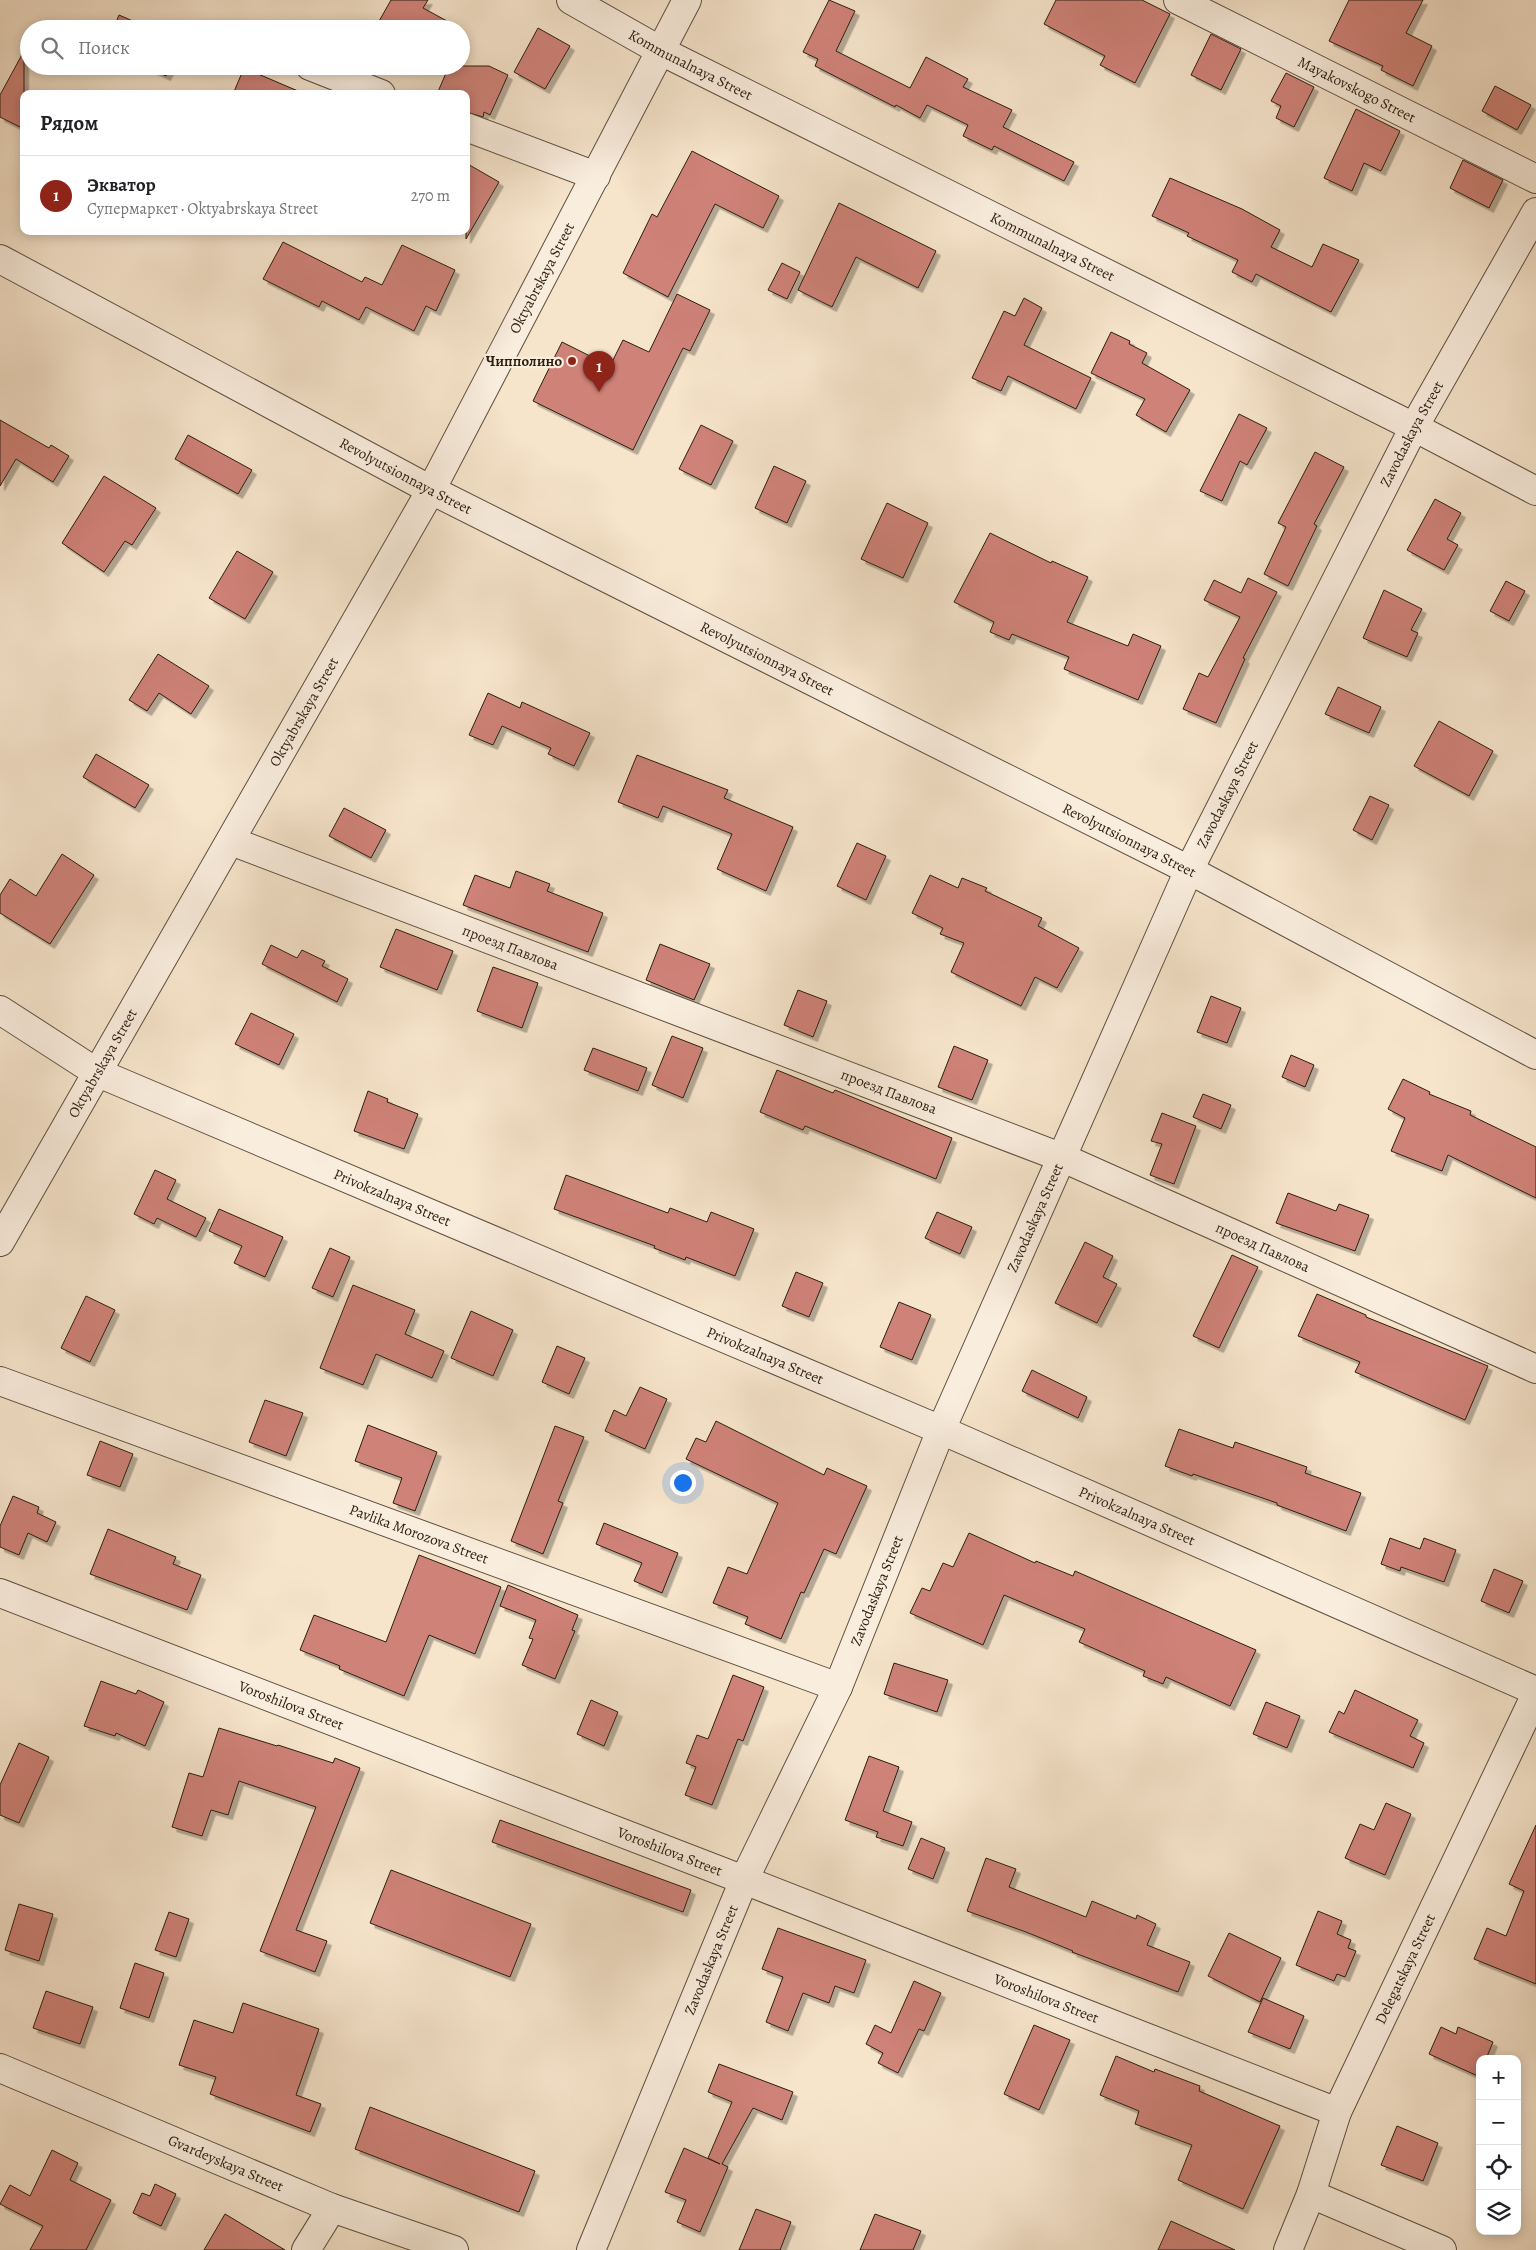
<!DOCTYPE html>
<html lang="ru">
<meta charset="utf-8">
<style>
body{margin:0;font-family:Alegreya,serif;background:#f6f6f6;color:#202124}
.controls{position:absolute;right:15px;bottom:15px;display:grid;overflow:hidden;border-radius:10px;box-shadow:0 2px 12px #0003}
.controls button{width:45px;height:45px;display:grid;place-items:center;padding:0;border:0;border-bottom:1px solid #e0e0e0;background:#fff;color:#202124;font:25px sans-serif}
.you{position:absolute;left:682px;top:1482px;width:18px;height:18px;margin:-12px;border:4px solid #fff;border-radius:50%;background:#1a73e8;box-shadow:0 0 0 8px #1a73e833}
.badge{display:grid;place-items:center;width:32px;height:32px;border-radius:50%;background:#8f2418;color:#fff;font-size:16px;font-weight:700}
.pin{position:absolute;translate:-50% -41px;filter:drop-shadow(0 1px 2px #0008)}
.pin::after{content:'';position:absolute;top:26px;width:18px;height:15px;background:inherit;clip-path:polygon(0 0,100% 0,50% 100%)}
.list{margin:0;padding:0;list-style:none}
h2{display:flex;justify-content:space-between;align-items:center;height:65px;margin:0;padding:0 20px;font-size:21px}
h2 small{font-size:16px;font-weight:400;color:#757577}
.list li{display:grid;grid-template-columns:32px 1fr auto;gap:15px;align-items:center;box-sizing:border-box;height:80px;padding:0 20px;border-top:1px solid #e0e0e0}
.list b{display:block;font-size:19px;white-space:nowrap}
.list p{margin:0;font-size:16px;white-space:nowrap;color:#757577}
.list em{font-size:16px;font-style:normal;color:#757577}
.icon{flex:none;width:28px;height:28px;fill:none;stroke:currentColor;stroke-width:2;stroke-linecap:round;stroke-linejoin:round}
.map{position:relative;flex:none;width:1536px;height:2250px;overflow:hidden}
.search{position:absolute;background:#fff;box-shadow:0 2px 12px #0003;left:20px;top:20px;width:450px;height:55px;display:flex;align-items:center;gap:12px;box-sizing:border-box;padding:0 18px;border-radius:28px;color:#757577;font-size:19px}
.panel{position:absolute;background:#fff;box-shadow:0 2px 12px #0003;left:20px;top:90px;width:450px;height:145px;border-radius:10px}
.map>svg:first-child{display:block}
.building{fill:#cf8278;stroke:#2b1d10;filter:url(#shadow)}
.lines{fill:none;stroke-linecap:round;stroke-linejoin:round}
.minor-casing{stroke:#5e4f3f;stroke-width:30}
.tertiary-casing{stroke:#5e4f3f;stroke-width:30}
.minor{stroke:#f9eddd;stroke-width:28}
.tertiary{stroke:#f9eddd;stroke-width:28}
.poi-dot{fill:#8f2418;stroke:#f9eddd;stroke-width:2}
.labels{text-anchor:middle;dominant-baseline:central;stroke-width:4.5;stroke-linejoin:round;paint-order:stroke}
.street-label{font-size:15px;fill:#2b1d10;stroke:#f9eddd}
.poi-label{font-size:15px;font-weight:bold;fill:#2b1d10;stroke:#f9eddd;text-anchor:end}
</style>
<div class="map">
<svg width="1536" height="2250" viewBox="0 0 1536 2250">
<defs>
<filter id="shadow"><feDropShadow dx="4.5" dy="4.5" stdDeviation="0" flood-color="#0004"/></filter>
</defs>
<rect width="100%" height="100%" fill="#f6e4cb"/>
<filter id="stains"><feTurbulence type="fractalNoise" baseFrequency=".004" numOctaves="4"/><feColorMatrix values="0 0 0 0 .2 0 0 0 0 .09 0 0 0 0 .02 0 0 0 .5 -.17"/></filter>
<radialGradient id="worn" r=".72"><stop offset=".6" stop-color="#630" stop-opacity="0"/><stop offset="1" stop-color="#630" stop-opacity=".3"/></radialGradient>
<g class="building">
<path d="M391,0H428L423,8L458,27L457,29H389L378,23Z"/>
<path d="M829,0L855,11L836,51L910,88L926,57L968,79L963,87L1012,110L1003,127L1074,162L1064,181L994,146L992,150L963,136L968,125L927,105L920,118L896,105L895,107L815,66L818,59L803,52Z"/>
<path d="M1056,0H1142L1170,14L1135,83L1100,65L1105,56L1044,24Z"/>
<path d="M1349,0H1423L1406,33L1432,46L1413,86L1381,70L1383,66L1329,41Z"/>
<path d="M119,15L151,29H113Z"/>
<path d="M538,28L570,46L545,89L514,72Z"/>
<path d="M1211,34L1241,49L1221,90L1191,75Z"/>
<path d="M24,51V129L0,117V95Z"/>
<path d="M144,66H171L166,76Z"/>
<path d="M449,66H489L508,75L490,115L484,112L483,117L466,112V94H437Z"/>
<path d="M244,68L305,94H233Z"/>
<path d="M1286,73L1314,87L1294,127L1276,118L1281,106L1271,101Z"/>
<path d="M1495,86L1531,105L1517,130L1482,111Z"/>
<path d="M1356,109L1400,131L1381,171L1364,163L1352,191L1324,178Z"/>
<path d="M692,151L779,196L763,228L715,204L668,297L623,273L652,214L657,217Z"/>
<path d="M1463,160L1503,180L1489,208L1450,188Z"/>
<path d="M466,163L499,182L466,239Z"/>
<path d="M1170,178L1242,209L1280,230L1271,247L1312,267L1323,244L1359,260L1331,312L1256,274L1252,282L1232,272L1238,260L1187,236L1189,233L1152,216Z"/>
<path d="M839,203L936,251L918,288L856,257L832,307L798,290Z"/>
<path d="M283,242L362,282L365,277L382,285L402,245L455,270L436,311L426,306L414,331L366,307L359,320L322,301L319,307L263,279Z"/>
<path d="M782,263L800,272L787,299L768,290Z"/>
<path d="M677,294L710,310L690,351L683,348L633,450L533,401L562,342L610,366L623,340L649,352Z"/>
<path d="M1024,298L1042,308L1024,345L1091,378L1076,409L1008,376L1001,391L972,378L1004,311L1015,316Z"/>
<path d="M1111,332L1130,341L1129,344L1147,353L1142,363L1190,390L1166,432L1136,415L1145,399L1091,373Z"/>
<path d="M1239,414L1267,428L1247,465L1240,461L1222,501L1200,491Z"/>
<path d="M0,420L49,448L51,445L69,456L53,482L16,459L0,486Z"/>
<path d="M701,425L733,441L711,485L679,469Z"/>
<path d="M188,435L252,470L238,494L175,459Z"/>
<path d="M1315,452L1344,467L1314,524L1317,526L1288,586L1264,574L1286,527L1278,523Z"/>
<path d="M774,466L806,481L787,523L755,508Z"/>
<path d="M104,476L156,508L132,545L125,541L104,572L62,543Z"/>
<path d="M1435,499L1461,513L1447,539L1458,545L1444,570L1407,550Z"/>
<path d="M887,503L928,523L903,578L861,559Z"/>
<path d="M990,533L1051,563L1052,561L1088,577L1067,622L1128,646L1133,634L1161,646L1138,700L1064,669L1069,657L1012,634L1009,640L990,632L994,622L954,602Z"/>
<path d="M237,551L273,572L245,619L209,598Z"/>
<path d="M1248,578L1277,592L1243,658L1245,659L1216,723L1183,709L1199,673L1208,677L1240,617L1204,600L1214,580L1241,593Z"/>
<path d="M1506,581L1525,591L1509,621L1490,611Z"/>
<path d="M1384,590L1422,609L1411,630L1418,633L1407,657L1363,638Z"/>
<path d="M158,654L209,686L191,714L159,693L147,711L129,700Z"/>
<path d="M1338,687L1381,707L1369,733L1325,714Z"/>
<path d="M488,693L520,708L522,702L590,733L574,766L548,754L551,748L502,726L493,745L469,735Z"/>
<path d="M1439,721L1493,751L1469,796L1414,766Z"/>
<path d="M96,754L149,785L135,808L83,777Z"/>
<path d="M637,755L728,790L724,798L793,827L766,891L717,869L732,834L663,806L658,818L618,802Z"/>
<path d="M1370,796L1389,805L1372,840L1353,830Z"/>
<path d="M344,808L386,830L371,858L329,836Z"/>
<path d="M857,843L886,856L866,900L837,886Z"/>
<path d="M62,854L94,875L50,944L0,913V895L10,879L36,896Z"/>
<path d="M516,871L550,884L547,891L603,913L588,952L463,905L475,875L510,888Z"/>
<path d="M930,875L958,888L962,878L987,888L985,891L1042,918L1038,926L1079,948L1057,988L1035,977L1021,1006L951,972L964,943L940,934L943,928L912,913Z"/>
<path d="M396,929L453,951L437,990L380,967Z"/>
<path d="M660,944L710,964L694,1000L646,980Z"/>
<path d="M271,945L297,958L302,950L325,961L322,966L348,979L337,1002L262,964Z"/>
<path d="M493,967L538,983L522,1028L477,1011Z"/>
<path d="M798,990L827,1001L813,1037L784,1025Z"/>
<path d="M1211,996L1241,1008L1227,1043L1197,1032Z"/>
<path d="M251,1013L294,1034L279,1065L235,1044Z"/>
<path d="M672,1036L703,1048L683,1098L652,1085Z"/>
<path d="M954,1046L988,1060L972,1100L938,1087Z"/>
<path d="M593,1048L647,1068L638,1091L584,1070Z"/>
<path d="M1291,1055L1314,1065L1305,1087L1282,1077Z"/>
<path d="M777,1070L833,1093L835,1090L952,1138L936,1179L805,1126L803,1130L760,1112Z"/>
<path d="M1403,1079L1430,1092L1429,1094L1471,1111L1470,1115L1536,1147V1198L1448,1155L1442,1171L1391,1151L1405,1118L1388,1109Z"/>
<path d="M368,1091L388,1099L387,1102L418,1114L404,1149L354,1131Z"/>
<path d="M1203,1094L1231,1105L1221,1129L1193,1117Z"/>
<path d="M1162,1113L1196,1126L1174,1184L1150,1175L1162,1144L1151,1141Z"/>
<path d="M155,1170L176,1180L167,1199L206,1218L196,1237L157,1218L154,1224L134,1214Z"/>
<path d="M566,1175L668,1213L670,1208L707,1222L711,1212L754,1229L735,1276L686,1257L685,1260L654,1248L655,1246L554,1209Z"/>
<path d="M1288,1193L1336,1211L1339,1204L1369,1215L1355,1251L1276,1223Z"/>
<path d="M219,1209L283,1237L265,1277L234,1263L242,1246L209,1231Z"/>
<path d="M937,1212L972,1227L960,1254L925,1238Z"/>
<path d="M1085,1242L1113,1256L1103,1277L1117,1284L1097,1323L1055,1303Z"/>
<path d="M330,1248L350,1257L333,1297L312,1288Z"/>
<path d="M1232,1255L1258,1267L1219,1348L1193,1336Z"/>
<path d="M796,1272L823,1283L809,1317L782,1306Z"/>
<path d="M353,1285L415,1310L405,1334L444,1351L432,1378L376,1354L363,1385L320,1368Z"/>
<path d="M1317,1294L1366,1315V1317L1488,1366L1465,1420L1355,1372L1360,1362L1298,1336Z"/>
<path d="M86,1296L115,1310L90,1362L61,1348Z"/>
<path d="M899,1302L931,1315L912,1360L880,1347Z"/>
<path d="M471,1311L513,1330L493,1376L451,1358Z"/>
<path d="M557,1346L585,1358L569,1394L542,1382Z"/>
<path d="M1032,1370L1087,1397L1078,1418L1022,1391Z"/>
<path d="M640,1387L667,1399L645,1449L605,1431L614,1410L626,1416Z"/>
<path d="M265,1400L303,1413L286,1456L249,1442Z"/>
<path d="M716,1421L824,1475L827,1468L867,1486L836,1554L824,1549L804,1593L801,1592L781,1639L745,1624L748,1617L713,1603L728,1567L747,1574L778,1503L686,1459L696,1438L706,1442Z"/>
<path d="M368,1425L437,1452L415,1511L393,1503L402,1478L355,1461Z"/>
<path d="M555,1426L584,1437L558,1501L563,1503L543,1554L511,1541Z"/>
<path d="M1179,1429L1233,1448L1235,1442L1307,1467L1305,1473L1361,1493L1346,1531L1277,1505V1503L1193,1474L1192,1476L1165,1466Z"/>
<path d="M100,1441L133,1454L120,1487L87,1475Z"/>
<path d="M13,1496L39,1507L37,1513L56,1522L47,1542L28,1533L19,1555L0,1547V1526Z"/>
<path d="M604,1523L678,1553L662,1593L634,1581L642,1563L596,1544Z"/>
<path d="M108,1529L176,1557L173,1564L201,1575L187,1610L90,1574Z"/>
<path d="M969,1533L1035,1563L1036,1561L1073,1576L1075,1571L1256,1650L1230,1706L1166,1677L1163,1684L1143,1676L1145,1671L1079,1642L1085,1629L1004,1595L983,1645L910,1613L922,1588L930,1591L943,1563L953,1567Z"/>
<path d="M1390,1538L1420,1549L1424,1538L1456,1550L1444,1582L1401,1567L1400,1571L1381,1564Z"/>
<path d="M419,1555L501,1587L475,1654L429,1635L404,1696L339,1669L340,1666L300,1650L314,1615L386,1642Z"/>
<path d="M1494,1569L1523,1581L1509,1613L1481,1601Z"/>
<path d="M508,1585L578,1615L572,1630L575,1631L555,1679L522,1665L533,1639L529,1638L536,1620L500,1606Z"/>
<path d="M894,1663L948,1680L937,1712L884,1694Z"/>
<path d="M733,1675L764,1687L743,1741L738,1739L712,1805L685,1795L696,1767L686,1763L697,1735L708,1739Z"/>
<path d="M101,1681L136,1694L138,1690L164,1702L145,1746L116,1733L115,1736L84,1726Z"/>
<path d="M1355,1690L1418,1720L1410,1736L1424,1743L1413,1768L1329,1732L1339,1711L1344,1714Z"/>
<path d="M591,1700L618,1712L604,1746L577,1734Z"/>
<path d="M1266,1702L1300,1716L1287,1748L1253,1734Z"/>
<path d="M219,1728L277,1746L278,1745L333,1763L335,1758L360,1768L296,1930L327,1941L315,1972L260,1951L316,1807L239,1781L228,1815L211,1810L202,1836L172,1827L189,1773L203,1777Z"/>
<path d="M19,1743L49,1757L19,1823L0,1815V1785Z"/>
<path d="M869,1756L899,1767L883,1811L912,1822L903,1846L876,1837L878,1832L845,1820Z"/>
<path d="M1386,1803L1411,1814L1385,1875L1345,1858L1360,1824L1374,1830Z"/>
<path d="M500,1820L691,1890L683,1912L492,1842Z"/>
<path d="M1536,1825V1984L1474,1959L1487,1928L1506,1936L1524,1891L1509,1884Z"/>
<path d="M921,1838L945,1848L933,1879L908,1869Z"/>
<path d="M986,1858L1016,1869L1009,1887L1086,1917L1092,1901L1136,1919L1137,1915L1156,1924L1147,1945L1190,1962L1178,1992L1072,1952L1073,1951L1026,1932L967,1911Z"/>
<path d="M391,1870L531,1924L510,1977L370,1923Z"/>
<path d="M19,1904L53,1914L39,1961L5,1950Z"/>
<path d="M1318,1911L1342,1921L1337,1934L1351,1940L1348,1948L1356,1951L1345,1977L1337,1974L1334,1981L1296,1965Z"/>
<path d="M169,1912L189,1919L176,1957L155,1950Z"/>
<path d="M778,1928L866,1960L854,1993L835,1986L829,2003L803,1993L788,2031L766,2022L783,1977L762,1969Z"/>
<path d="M1229,1933L1281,1958L1260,2002L1208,1976Z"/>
<path d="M135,1963L164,1973L149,2018L120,2008Z"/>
<path d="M914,1981L941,1993L924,2031L919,2029L898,2073L878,2063L883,2053L866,2044L875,2025L891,2033Z"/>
<path d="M46,1991L93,2007L80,2044L33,2028Z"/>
<path d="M1263,1998L1304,2016L1290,2049L1248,2032Z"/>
<path d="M243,2003L319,2029L296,2095L321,2104L310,2132L210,2094L216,2077L179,2065L194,2020L233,2033Z"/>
<path d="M1034,2025L1070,2040L1039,2110L1004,2094Z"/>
<path d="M1441,2027L1456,2034L1458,2027L1493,2042L1486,2059H1480V2077L1429,2054Z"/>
<path d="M1116,2056L1154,2072L1155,2069L1200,2086L1199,2091L1280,2126L1243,2209L1178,2180L1192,2145L1135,2124L1139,2111L1100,2095Z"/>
<path d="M719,2064L793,2092L782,2120L753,2108L722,2164L728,2167L700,2232L677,2222L686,2200L665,2192L684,2148L720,2164L708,2158L732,2102L708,2092Z"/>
<path d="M370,2107L535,2171L519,2212L355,2149Z"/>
<path d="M1397,2126L1438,2143L1423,2181L1381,2165Z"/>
<path d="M52,2150L78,2163L70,2180L111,2200L86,2250H30L43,2226L0,2204L10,2185L30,2196Z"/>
<path d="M155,2184L176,2194L161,2226L133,2213L142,2193L150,2196Z"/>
<path d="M756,2209L791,2222L780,2250H739Z"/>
<path d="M225,2214L285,2250H204Z"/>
<path d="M875,2214L921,2231L913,2250H860Z"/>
<path d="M1171,2221L1235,2250H1158Z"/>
</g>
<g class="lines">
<g class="minor-casing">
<g id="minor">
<path id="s1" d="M571,0L661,51L1414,427L1536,491"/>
<path id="s2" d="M1178,0L1536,179"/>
<path d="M310,66L381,94"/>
<path d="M466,127L596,176"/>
<path id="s3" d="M231,841L1063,1158L1536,1369"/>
<path id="s4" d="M0,1010L96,1072L941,1430L1536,1691"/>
<path id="s5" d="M0,1381L838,1687"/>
<path id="s6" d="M0,1593L744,1880L1337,2112"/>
<path id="s7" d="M0,2068L332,2208L454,2250"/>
<path d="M1311,2194L1442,2250"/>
<path d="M306,2250L332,2208"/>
<path id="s8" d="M591,2250L744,1880L838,1687L941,1430L1189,870L1414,427L1536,212"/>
<path id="s9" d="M1288,2250L1311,2194L1337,2112L1536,1694"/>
</g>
</g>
<g class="tertiary-casing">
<g id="tertiary">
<path id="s10" d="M0,259L431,490L1189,870L1536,1055"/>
<path id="s11" d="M0,1242L431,490L687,0"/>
</g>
</g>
<use href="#minor" class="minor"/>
<use href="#tertiary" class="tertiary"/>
</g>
<circle class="poi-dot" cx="572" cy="361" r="5"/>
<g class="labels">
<g class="street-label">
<text stroke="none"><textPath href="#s1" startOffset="136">Kommunalnaya Street</textPath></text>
<text stroke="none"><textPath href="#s2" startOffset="200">Mayakovskogo Street</textPath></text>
<text stroke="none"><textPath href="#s1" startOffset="541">Kommunalnaya Street</textPath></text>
<text stroke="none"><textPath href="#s11" startOffset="1106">Oktyabrskaya Street</textPath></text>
<text stroke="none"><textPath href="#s8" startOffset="1994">Zavodaskaya Street</textPath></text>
<text stroke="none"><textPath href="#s10" startOffset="460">Revolyutsionnaya Street</textPath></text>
<text stroke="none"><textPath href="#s10" startOffset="865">Revolyutsionnaya Street</textPath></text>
<text stroke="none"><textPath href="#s11" startOffset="611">Oktyabrskaya Street</textPath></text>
<text stroke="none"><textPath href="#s8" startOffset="1589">Zavodaskaya Street</textPath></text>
<text stroke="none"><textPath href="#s10" startOffset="1270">Revolyutsionnaya Street</textPath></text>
<text stroke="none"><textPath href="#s3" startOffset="299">проезд Павлова</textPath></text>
<text stroke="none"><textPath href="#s11" startOffset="206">Oktyabrskaya Street</textPath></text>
<text stroke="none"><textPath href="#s3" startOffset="704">проезд Павлова</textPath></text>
<text stroke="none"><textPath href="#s4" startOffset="436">Privokzalnaya Street</textPath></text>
<text stroke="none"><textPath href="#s8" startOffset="1124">Zavodaskaya Street</textPath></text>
<text stroke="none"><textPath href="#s3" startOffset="1109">проезд Павлова</textPath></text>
<text stroke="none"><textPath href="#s4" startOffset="841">Privokzalnaya Street</textPath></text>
<text stroke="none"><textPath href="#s4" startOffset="1246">Privokzalnaya Street</textPath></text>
<text stroke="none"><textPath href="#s5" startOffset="446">Pavlika Morozova Street</textPath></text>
<text stroke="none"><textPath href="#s8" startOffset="719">Zavodaskaya Street</textPath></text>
<text stroke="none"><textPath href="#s6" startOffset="312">Voroshilova Street</textPath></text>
<text stroke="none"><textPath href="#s6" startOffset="718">Voroshilova Street</textPath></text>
<text stroke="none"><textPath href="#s8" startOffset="314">Zavodaskaya Street</textPath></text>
<text stroke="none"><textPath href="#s9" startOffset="305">Delegatskaya Street</textPath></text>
<text stroke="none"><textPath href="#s6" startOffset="1122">Voroshilova Street</textPath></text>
<text stroke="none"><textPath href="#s7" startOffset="245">Gvardeyskaya Street</textPath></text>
</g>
<g class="poi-label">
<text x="562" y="361">Чипполино</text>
</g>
</g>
<rect width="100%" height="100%" filter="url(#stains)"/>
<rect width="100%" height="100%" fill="url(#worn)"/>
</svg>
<div class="controls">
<button>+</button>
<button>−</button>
<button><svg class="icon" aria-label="locate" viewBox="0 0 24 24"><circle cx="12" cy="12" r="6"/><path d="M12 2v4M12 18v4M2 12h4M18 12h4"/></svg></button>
<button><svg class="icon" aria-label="layers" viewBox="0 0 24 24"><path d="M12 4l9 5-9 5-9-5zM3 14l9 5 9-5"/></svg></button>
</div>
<div class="you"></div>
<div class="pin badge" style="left:599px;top:392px">1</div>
<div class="search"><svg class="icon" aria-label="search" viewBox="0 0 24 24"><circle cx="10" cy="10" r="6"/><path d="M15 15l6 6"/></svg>Поиск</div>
<section class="panel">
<h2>Рядом<small></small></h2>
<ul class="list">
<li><span class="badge">1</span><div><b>Экватор</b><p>Супермаркет · Oktyabrskaya Street</p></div><em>270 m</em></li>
</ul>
</section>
</div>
